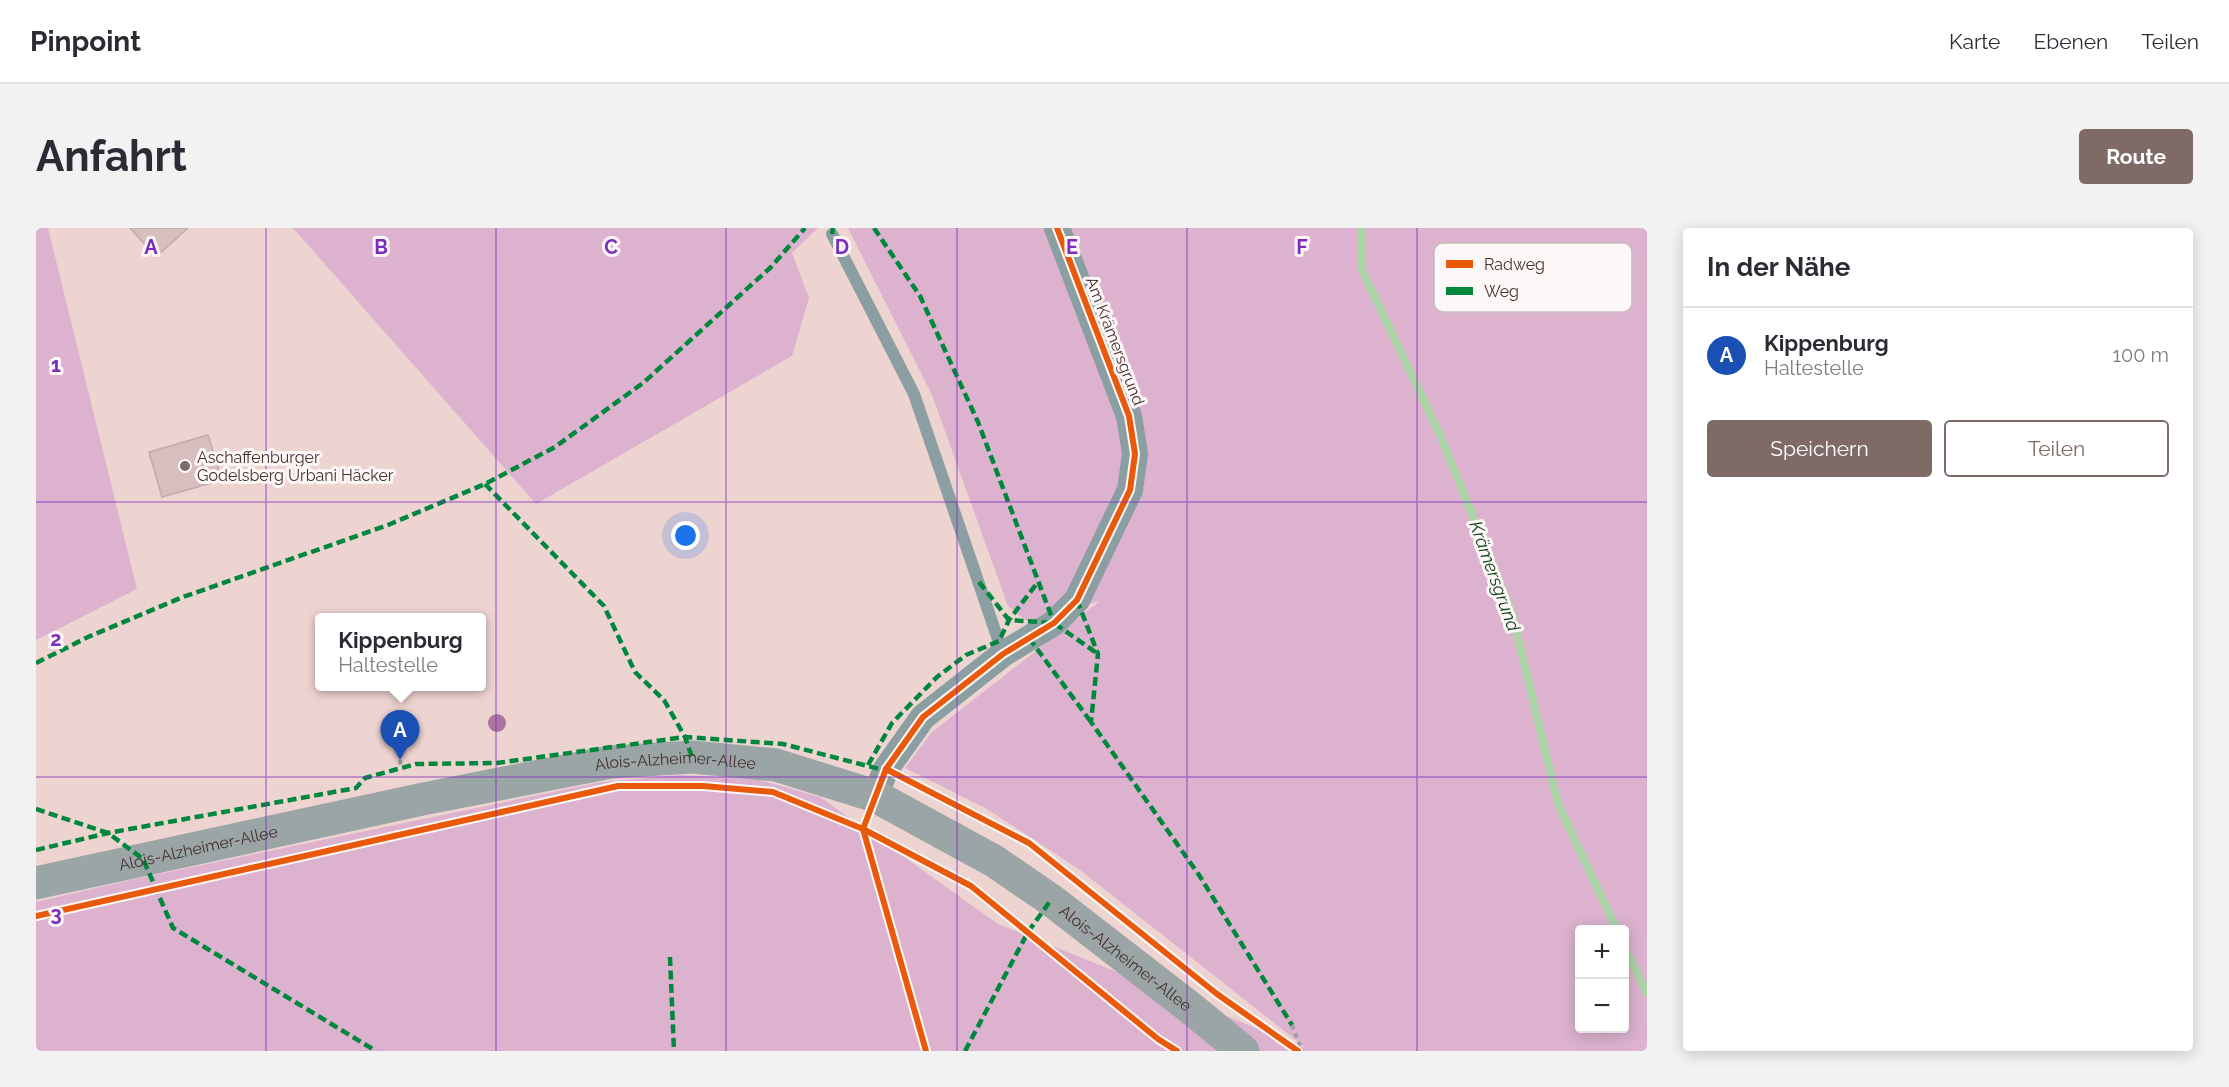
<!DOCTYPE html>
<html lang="de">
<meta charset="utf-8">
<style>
body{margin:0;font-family:Raleway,sans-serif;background:#f2f2f3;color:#2b2b33}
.controls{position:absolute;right:18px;bottom:18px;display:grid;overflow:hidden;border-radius:6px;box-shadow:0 3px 15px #0003}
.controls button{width:54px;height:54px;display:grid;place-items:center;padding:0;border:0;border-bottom:2px solid #e1e1e2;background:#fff;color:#2b2b33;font:30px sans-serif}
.you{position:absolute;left:650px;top:308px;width:21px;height:21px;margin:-15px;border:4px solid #fff;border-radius:50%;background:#1a73e8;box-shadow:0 0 0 9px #1a73e833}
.badge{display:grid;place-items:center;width:39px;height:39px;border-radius:50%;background:#7f6a67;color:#fff;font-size:20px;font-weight:700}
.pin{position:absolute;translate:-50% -50px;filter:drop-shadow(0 2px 3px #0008)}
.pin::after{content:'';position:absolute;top:32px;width:21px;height:18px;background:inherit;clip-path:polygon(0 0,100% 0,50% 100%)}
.popup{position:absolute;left:279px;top:385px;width:171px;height:78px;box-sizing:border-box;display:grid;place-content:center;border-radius:6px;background:#fff;filter:drop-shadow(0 2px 4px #0005);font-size:20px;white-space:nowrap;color:#7c7c81}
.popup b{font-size:22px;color:#2b2b33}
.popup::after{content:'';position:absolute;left:50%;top:100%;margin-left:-12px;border:12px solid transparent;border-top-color:#fff}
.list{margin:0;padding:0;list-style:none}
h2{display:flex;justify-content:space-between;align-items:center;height:78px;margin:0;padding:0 24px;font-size:26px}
h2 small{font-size:20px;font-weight:400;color:#7c7c81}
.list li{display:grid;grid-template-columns:39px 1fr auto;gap:18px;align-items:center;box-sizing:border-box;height:96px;padding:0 24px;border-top:2px solid #e1e1e2}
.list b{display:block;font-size:22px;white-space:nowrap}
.list p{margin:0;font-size:20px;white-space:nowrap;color:#7c7c81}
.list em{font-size:20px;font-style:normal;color:#7c7c81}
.actions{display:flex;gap:12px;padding:18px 24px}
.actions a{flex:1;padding:14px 0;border:2px solid #7f6a67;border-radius:6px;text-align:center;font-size:21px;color:#7f6a67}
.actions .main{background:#7f6a67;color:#fff}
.map{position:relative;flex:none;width:1611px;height:823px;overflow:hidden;border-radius:6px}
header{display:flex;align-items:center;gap:36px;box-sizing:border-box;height:84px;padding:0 30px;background:#fff;border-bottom:2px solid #e1e1e2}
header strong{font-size:28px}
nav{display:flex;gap:33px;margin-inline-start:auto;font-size:21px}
.intro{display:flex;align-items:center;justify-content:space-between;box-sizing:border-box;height:144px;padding:0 36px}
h1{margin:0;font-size:42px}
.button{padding:15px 27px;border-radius:6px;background:#7f6a67;color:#fff;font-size:21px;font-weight:700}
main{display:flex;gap:36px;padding:0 36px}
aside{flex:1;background:#fff;border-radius:6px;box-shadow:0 3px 15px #0003}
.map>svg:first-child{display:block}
.green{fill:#dcb2cf;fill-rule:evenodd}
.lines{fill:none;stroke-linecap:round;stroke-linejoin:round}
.stream{stroke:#acd4a7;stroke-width:8}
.building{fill:#d7bebf;stroke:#c0acad;stroke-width:1.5}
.path{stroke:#9a9fa0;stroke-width:4;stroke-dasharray:4.5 4.5;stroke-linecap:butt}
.lane{stroke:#8b9ea1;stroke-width:12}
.street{stroke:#8b9ea1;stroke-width:26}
.secondary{stroke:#9ca5a6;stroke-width:33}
.quiet{stroke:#00873e;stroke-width:4.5;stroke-dasharray:9 4.5;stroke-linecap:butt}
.cycleway-casing{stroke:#fdf8f7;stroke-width:10}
.cycleway{stroke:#e8590c;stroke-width:6}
.tree{fill:#a9749d}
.grid{fill:none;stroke:#7b2cbf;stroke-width:1.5;stroke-opacity:0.55}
.poi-dot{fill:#7f6a67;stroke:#fdf8f7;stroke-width:2}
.labels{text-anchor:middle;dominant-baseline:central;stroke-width:6;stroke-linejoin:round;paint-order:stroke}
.street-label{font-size:16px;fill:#43312e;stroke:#fdf8f7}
.poi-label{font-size:16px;fill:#43312e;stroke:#fdf8f7;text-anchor:start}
.water-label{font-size:18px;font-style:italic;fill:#053911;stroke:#fdf8f7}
.key{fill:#fdf8f7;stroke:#c5bcbb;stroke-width:1.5}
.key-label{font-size:16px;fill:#43312e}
.grid-label{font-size:20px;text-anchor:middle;font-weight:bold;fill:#7b2cbf;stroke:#fdf8f7;stroke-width:6;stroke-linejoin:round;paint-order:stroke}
</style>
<header>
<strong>Pinpoint</strong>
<nav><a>Karte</a><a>Ebenen</a><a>Teilen</a></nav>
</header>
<div class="intro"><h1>Anfahrt</h1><a class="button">Route</a></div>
<main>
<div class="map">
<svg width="1611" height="823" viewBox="0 0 1611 823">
<rect width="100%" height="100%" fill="#eed4d1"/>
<g class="green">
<path d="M0,0H12L101,361L0,412Z"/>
<path d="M257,0H782L756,25L773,70L756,128L500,276Z"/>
<path d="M812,0H1611V823H0V674L99,651L565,554L643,547L721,551L784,569L962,696L1270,820L1044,642L951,581L869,540L896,504L1064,373L992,394L972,378L896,167ZM1544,702H1588V800H1544Z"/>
</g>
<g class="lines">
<g class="stream">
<path d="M1325,0L1326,42L1404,207L1476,385L1522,576L1581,702"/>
<path d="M1588,718L1611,765"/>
</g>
</g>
<g class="building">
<path d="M94,0H152L120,29Z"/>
<path d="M172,207L186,252L126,269L113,224Z"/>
</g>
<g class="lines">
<g class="path">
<path d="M364,532L365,541"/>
<path d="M1256,797L1266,823"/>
</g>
<path class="lane" d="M796,6L878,166L967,426"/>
<path class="street" d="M839,568L850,541L887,489L967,426L1018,395L1041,372L1094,262L1099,226L1093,188L1021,0"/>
<path class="secondary" id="s1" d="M0,655L387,571L575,534L656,529L740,537L839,568L958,633L1015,672L1152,778L1207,823"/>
<g class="quiet">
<path d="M838,0L884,68L942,194L1018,395"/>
<path d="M796,6L797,0"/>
<path d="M449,256L568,378L599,444L628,472L649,509L656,529"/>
<path d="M943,354L973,392L1018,395L1062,426"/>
<path d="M1041,372L1062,426L1055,494L1163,647L1256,797"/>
<path d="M993,410L1055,494"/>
<path d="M0,435L52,409L147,369L352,297L449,256L519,219L607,155L735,39L769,0"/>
<path d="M832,537L856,495L901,449L930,427L963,413L973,392L1002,354"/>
<path d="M0,581L72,605L107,631L137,700L340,823"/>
<path d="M0,622L72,605L320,560L329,550L380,536L461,535L649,509L747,516L855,544"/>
<path d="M634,729L638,823"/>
<path d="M929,823L992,704L1015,672"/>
</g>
<g class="cycleway-casing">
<g id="cycleway">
<path d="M850,541L993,615L1181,766L1262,823"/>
<path d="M0,688L582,558H667L737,564L827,601L935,658L1122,811L1141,823"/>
<path d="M890,823L827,601L850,541L887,489L967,426L1018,395L1041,372L1094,262L1099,226L1093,188L1021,0"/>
</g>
</g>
<use href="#cycleway" class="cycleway"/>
</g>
<circle class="tree" cx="461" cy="495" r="9"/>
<path class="grid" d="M230,0V823M460,0V823M690,0V823M921,0V823M1151,0V823M1381,0V823M0,274H1611M0,549H1611"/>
<circle class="poi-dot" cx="149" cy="238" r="6"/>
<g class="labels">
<g class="street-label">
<text transform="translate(1079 113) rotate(69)">Am Krämersgrund</text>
<text stroke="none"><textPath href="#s1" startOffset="652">Alois-Alzheimer-Allee</textPath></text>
<text stroke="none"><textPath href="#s1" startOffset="166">Alois-Alzheimer-Allee</textPath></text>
<text stroke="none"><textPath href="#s1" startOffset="1156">Alois-Alzheimer-Allee</textPath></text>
</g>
<g class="poi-label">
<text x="161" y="229">Aschaffenburger<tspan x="161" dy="18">Godelsberg Urbani Häcker</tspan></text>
</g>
<g class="water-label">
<text transform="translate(1459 348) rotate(70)">Krämersgrund</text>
</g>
</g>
<rect x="1398" y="15" width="198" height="69" rx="9" class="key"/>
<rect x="1410" y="32" width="27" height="8" fill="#e8590c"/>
<rect x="1410" y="59" width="27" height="8" fill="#00873e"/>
<g class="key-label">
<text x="1448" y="42">Radweg</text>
<text x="1448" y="69">Weg</text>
</g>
<g class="grid-label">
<text x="115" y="26">A</text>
<text x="345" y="26">B</text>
<text x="575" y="26">C</text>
<text x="806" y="26">D</text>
<text x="1036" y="26">E</text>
<text x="1266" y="26">F</text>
<text x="20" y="144">1</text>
<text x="20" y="418">2</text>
<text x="20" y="693">3</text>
</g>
</svg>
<div class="controls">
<button>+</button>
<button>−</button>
</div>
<div class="you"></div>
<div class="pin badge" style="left:364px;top:532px;background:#1a4fb4">A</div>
<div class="popup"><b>Kippenburg</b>Haltestelle</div>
</div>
<aside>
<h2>In der Nähe<small></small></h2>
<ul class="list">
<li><span class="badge" style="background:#1a4fb4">A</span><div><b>Kippenburg</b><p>Haltestelle</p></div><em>100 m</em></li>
</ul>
<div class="actions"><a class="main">Speichern</a><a>Teilen</a></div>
</aside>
</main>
